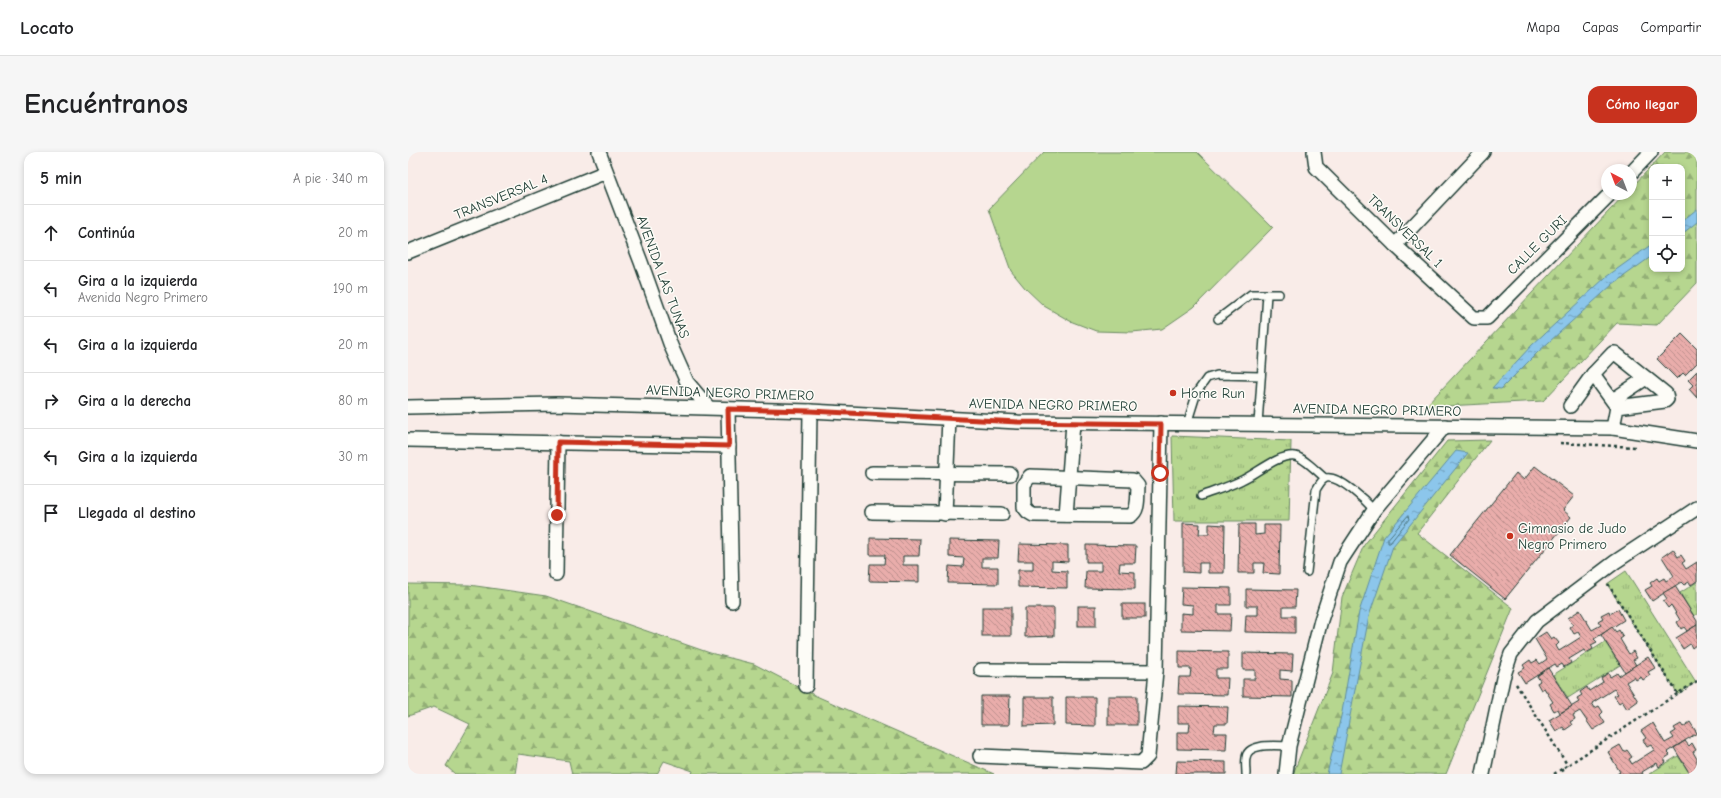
<!DOCTYPE html>
<html lang="es">
<meta charset="utf-8">
<style>
body{margin:0;font-family:"Comic Neue",sans-serif;background:#f6f6f6;color:#202124}
.controls{position:absolute;right:12px;top:12px;display:grid;overflow:hidden;border-radius:8px;box-shadow:0 2px 6px #0003}
.controls button{width:36px;height:36px;display:grid;place-items:center;padding:0;border:0;border-bottom:1px solid #e0e0e0;background:#fff;color:#202124;font:20px sans-serif}
.compass{position:absolute;left:1193px;top:12px;width:36px;height:36px;border-radius:50%;background:#fff;box-shadow:0 2px 6px #0003;rotate:318deg}
.stop{position:absolute;width:12px;height:12px;margin:-9px;border:3px solid #c8321e;border-radius:50%;background:#fff}
.stop.end{background:#c8321e;border-color:#fff;box-shadow:0 1px 4px #0008}
.list{margin:0;padding:0;list-style:none}
h2{display:flex;justify-content:space-between;align-items:center;height:52px;margin:0;padding:0 16px;font-size:17px}
h2 small{font-size:13px;font-weight:400;color:#757577}
.list li{display:grid;grid-template-columns:26px 1fr auto;gap:12px;align-items:center;box-sizing:border-box;height:56px;padding:0 16px;border-top:1px solid #e0e0e0}
.list b{display:block;font-size:15px;white-space:nowrap}
.list p{margin:0;font-size:13px;white-space:nowrap;color:#757577}
.list em{font-size:13px;font-style:normal;color:#757577}
.icon{flex:none;width:22px;height:22px;fill:none;stroke:currentColor;stroke-width:2;stroke-linecap:round;stroke-linejoin:round}
.map{position:relative;flex:none;width:1289px;height:622px;overflow:hidden;border-radius:12px}
header{display:flex;align-items:center;gap:24px;box-sizing:border-box;height:56px;padding:0 20px;background:#fff;border-bottom:1px solid #e0e0e0}
header strong{font-size:19px}
nav{display:flex;gap:22px;margin-inline-start:auto;font-size:14px}
.intro{display:flex;align-items:center;justify-content:space-between;box-sizing:border-box;height:96px;padding:0 24px}
h1{margin:0;font-size:28px}
.button{padding:10px 18px;border-radius:12px;background:#c8321e;color:#fff;font-size:14px;font-weight:700}
main{display:flex;gap:24px;padding:0 24px}
aside{flex:1;background:#fff;border-radius:12px;box-shadow:0 2px 6px #0003}
.map>svg:first-child{display:block}
.forest{fill:url(#forest-firs);stroke:#6a8a62;fill-rule:evenodd}
.park{fill:url(#park-tufts);stroke:#6a8a62}
.garden{fill:#b6d68f;stroke:#6a8a62}
.water{fill:url(#water-ripples);stroke:#608fa2}
.lines{fill:none;stroke-linecap:round;stroke-linejoin:round}
.shore{stroke:#4b747d;stroke-width:1}
.building{fill:url(#building-back-hatch);stroke:#1f3d34}
.service-casing{stroke:#1f3d34;stroke-width:10}
.minor-casing{stroke:#1f3d34;stroke-width:16}
.path{stroke:#1f3d34;stroke-width:2.5;stroke-dasharray:3 3;stroke-linecap:butt}
.service{stroke:#fdfcf7;stroke-width:7}
.minor{stroke:#fdfcf7;stroke-width:13}
.route{stroke:#c8321e;stroke-width:5}
.poi-dot{fill:#c8321e;stroke:#fdfcf7;stroke-width:1.5}
.labels{text-anchor:middle;dominant-baseline:central;stroke-width:3;stroke-linejoin:round;paint-order:stroke}
.street-label{font-size:14px;fill:#1f3d34;stroke:#fdfcf7}
.poi-label{font-size:14px;fill:#1f3d34;stroke:#fdfcf7;text-anchor:start}
</style>
<header>
<strong>Locato</strong>
<nav><a>Mapa</a><a>Capas</a><a>Compartir</a></nav>
</header>
<div class="intro"><h1>Encuéntranos</h1><a class="button">Cómo llegar</a></div>
<main>
<aside>
<h2>5 min<small>A pie · 340 m</small></h2>
<ul class="list">
<li><svg class="icon" aria-label="ahead" viewBox="0 0 24 24"><path d="M12 20V5M6 11l6-6 6 6"/></svg><div><b>Continúa</b></div><em>20 m</em></li>
<li><svg class="icon" aria-label="left" viewBox="0 0 24 24"><path d="M17 20v-9H6M10 6l-5 5 5 5"/></svg><div><b>Gira a la izquierda</b><p>Avenida Negro Primero</p></div><em>190 m</em></li>
<li><svg class="icon" aria-label="left" viewBox="0 0 24 24"><path d="M17 20v-9H6M10 6l-5 5 5 5"/></svg><div><b>Gira a la izquierda</b></div><em>20 m</em></li>
<li><svg class="icon" aria-label="right" viewBox="0 0 24 24"><path d="M7 20v-9h11M14 6l5 5-5 5"/></svg><div><b>Gira a la derecha</b></div><em>80 m</em></li>
<li><svg class="icon" aria-label="left" viewBox="0 0 24 24"><path d="M17 20v-9H6M10 6l-5 5 5 5"/></svg><div><b>Gira a la izquierda</b></div><em>30 m</em></li>
<li><svg class="icon" aria-label="arrive" viewBox="0 0 24 24"><path d="M6 21V4h12l-3 4 3 4H6"/></svg><div><b>Llegada al destino</b></div></li>
</ul>
</aside>
<div class="map">
<svg width="1289" height="622" viewBox="0 0 1289 622">
<defs>
<pattern id="forest-firs" width="22" height="20" patternUnits="userSpaceOnUse"><rect width="22" height="20" fill="#b6d68f"/><path d="M5 1l3.5 6h-7zM16 11l3.5 6h-7z" fill="#93af76"/></pattern>
<pattern id="park-tufts" width="24" height="20" patternUnits="userSpaceOnUse"><rect width="24" height="20" fill="#b6d68f"/><path d="M3 7l-1-3M5 7V3M7 7l1-3M15 17l-1-3M17 17v-4M19 17l1-3" fill="none" stroke="#93af76"/></pattern>
<pattern id="water-ripples" width="26" height="14" patternUnits="userSpaceOnUse"><rect width="26" height="14" fill="#8cc6eb"/><path d="M2 4q2-2 4 0t4 0M15 11q2-2 4 0t4 0" fill="none" stroke="#72a2bf"/></pattern>
<pattern id="building-back-hatch" width="6" height="6" patternUnits="userSpaceOnUse"><rect width="6" height="6" fill="#e9adab"/><path d="M-1 5l2 2M0 0l6 6M5-1l2 2" fill="none" stroke="#bc8e8c"/></pattern>
</defs>
<rect width="100%" height="100%" fill="#f9ece8"/>
<filter id="ink" filterUnits="userSpaceOnUse"><feTurbulence type="fractalNoise" baseFrequency=".025" numOctaves="2"/><feDisplacementMap in="SourceGraphic" scale="8" xChannelSelector="R" yChannelSelector="G"/><feConvolveMatrix kernelMatrix="1 2 1 2 8 2 1 2 1" color-interpolation-filters="sRGB"/></filter>
<g filter="url(#ink)">
<g class="forest">
<path d="M1257,0H1289V131L1249,173L1209,171L1135,249L1017,255L1217,42H1223V36ZM1244,15H1274V117H1244Z"/>
<path d="M1082,288L1009,381L1105,456L1038,622H885L925,521L934,445L956,393L1039,289Z"/>
<path d="M0,432L61,433L138,444L302,501L346,512L406,543L586,622H284L285,619L256,609L249,622H164L161,609L110,602L107,622H47L38,614L62,572L26,555L0,564Z"/>
</g>
<g class="park">
<path d="M764,284L883,289L881,369H766Z"/>
<path d="M1218,419L1288,530L1270,542L1199,432Z"/>
<path d="M1289,430V462L1286,464L1272,441Z"/>
<path d="M1197,490L1212,513L1160,546L1145,523Z"/>
<path d="M1270,604L1282,622H1241Z"/>
</g>
<path class="garden" d="M636,0H789L865,75L786,155L754,177L724,180L688,179L662,169L636,154L617,136L603,119L581,57Z"/>
<g class="water">
<path d="M1289,57V70L1274,82V69Z"/>
<path d="M1244,92V104L1205,132L1130,200L1093,237L1084,236L1124,193L1198,125Z"/>
<path d="M1048,299L1060,301L985,394L961,464L931,622H919L934,560L951,460L976,385Z"/>
</g>
<g class="lines">
<path class="shore" d="M1000,364L1001,367L982,391H980V387Z"/>
</g>
<g class="building">
<path d="M1274,182L1289,197V211L1277,223L1275,221L1269,227L1249,207Z"/>
<path d="M1289,219V246L1281,237L1285,233L1280,228Z"/>
<path d="M1127,314L1166,344L1155,358L1163,365L1097,447L1042,403L1108,321L1116,328Z"/>
<path d="M775,371L792,372L791,382H801V372L817,373L816,421H800V411H791V421L775,420Z"/>
<path d="M831,372H847V383L856,382V373H872L871,422L855,421L856,411H846V421H830Z"/>
<path d="M462,386L512,387L511,404H495V413H511V430L461,429L462,412H476L477,403H462Z"/>
<path d="M541,388L591,389L590,406H574V415H590V432L540,431L541,414L555,415L556,406L541,405Z"/>
<path d="M611,392L660,393V410L644,409V418L659,419V436L610,435V418H625V409H610Z"/>
<path d="M678,393L728,394L727,411H712L711,419L727,420V437L677,436L678,419H693V410H678Z"/>
<path d="M1265,397L1270,405L1273,403L1277,409L1274,411L1278,417L1289,410V429L1283,433L1281,430L1276,433L1273,430L1244,449L1237,438L1244,434L1242,431L1249,426L1251,429L1256,426L1258,429L1266,424L1254,405Z"/>
<path d="M1267,434L1289,469V473L1279,479L1276,475L1273,477L1269,470L1272,468L1263,453L1260,456L1255,449L1259,447L1255,441Z"/>
<path d="M774,435L823,436V453H810V462H823L822,479L773,478V461L785,462V453L773,452Z"/>
<path d="M838,437L888,438L887,455H875V464H887V481L837,480L838,463H850V454H838Z"/>
<rect x="714" y="452" width="23" height="14"/>
<rect x="670" y="454" width="18" height="20"/>
<rect x="574" y="455" width="29" height="29"/>
<path d="M617,456H646V484L617,485Z"/>
<path d="M1210,457L1216,468L1186,487L1189,490L1183,493L1185,497L1178,501L1176,498L1161,507L1163,511L1156,515L1154,512L1149,515L1147,512L1117,531L1110,520L1117,516L1115,513L1122,508L1124,511L1129,508L1132,512L1139,507L1127,487L1138,480L1143,487L1146,485L1151,491L1148,494L1151,499L1173,485L1170,480L1166,482L1162,475L1165,473L1160,466L1172,458L1184,478L1193,473L1190,469L1195,466L1193,463L1201,459L1202,462Z"/>
<path d="M1289,473V492L1284,496L1282,492L1275,497L1268,486Z"/>
<path d="M1204,475L1208,480L1211,478L1215,485L1212,487L1221,502L1225,499L1229,506L1225,508L1228,513L1217,520L1193,483Z"/>
<path d="M771,499L820,500V517H808V526H820L819,543L770,542L771,525H782L783,516H771Z"/>
<path d="M835,501L885,502L884,519L872,518V527L884,528V545L835,544V527H847V518H835Z"/>
<path d="M1240,505L1247,516L1240,520L1242,523L1235,528L1233,525L1228,528L1226,525L1218,530L1230,549L1219,557L1214,549L1211,551L1206,544L1210,542L1206,537L1184,551L1187,556L1191,554L1195,560L1192,563L1197,571L1185,578L1172,559L1165,563L1167,567L1162,570L1164,573L1157,578L1155,575L1148,579L1141,568L1171,550L1169,546L1174,543L1172,540L1179,535L1181,539L1195,530L1193,526L1200,521L1202,525L1209,521L1211,524Z"/>
<path d="M1140,516L1164,554L1152,561L1150,557L1146,559L1142,552L1145,550L1136,536L1133,538L1129,531L1132,529L1129,524Z"/>
<path d="M573,544H602L601,573H573Z"/>
<rect x="700" y="544" width="29" height="29"/>
<path d="M616,545H645V573L616,574Z"/>
<path d="M658,545H687V574L658,573Z"/>
<path d="M770,554L820,555L819,572H807L806,581H819L818,598L769,597V580H781L782,571H770Z"/>
<path d="M1282,570L1289,581L1259,600L1262,603L1256,607L1258,610L1251,615L1249,611L1234,620L1235,622H1209L1212,620L1200,600L1212,593L1216,600L1219,598L1224,605L1221,607L1224,612L1246,598L1243,593L1239,595L1235,588L1238,586L1233,579L1245,571L1257,591L1266,586L1263,582L1268,579L1266,576L1273,572L1275,575Z"/>
<path d="M1277,589L1281,594L1284,591L1288,598L1285,600L1289,607V622H1282L1266,596Z"/>
<path d="M769,609L818,610V622H768Z"/>
</g>
<g class="lines">
<g class="service-casing">
<g id="service">
<path d="M810,167L843,142H871"/>
<path d="M779,272L789,240L799,226L809,223L853,224"/>
<path d="M850,272L859,142"/>
<path d="M793,344C806,339 820,335 834,328C848,322 870,302 887,304C897,306 909,320 917,326"/>
<path d="M899,420L908,338C911,333 913,328 918,326C931,323 958,349 966,358"/>
<path d="M838,622C838,617 837,611 838,606C839,590 870,594 881,594"/>
</g>
</g>
<g class="minor-casing">
<g id="minor">
<path d="M191,0L233,110L263,194L279,230L300,255"/>
<path d="M906,0L908,15L987,93L1066,166H1079L1202,42"/>
<path d="M1223,21L1243,0"/>
<path d="M987,93L1075,0"/>
<path d="M0,100L198,20"/>
<path d="M1205,248L1238,226"/>
<path d="M1162,254L1185,222"/>
<path d="M0,255L150,252L402,259L610,270L1205,276L1289,289"/>
<path d="M320,257L324,449"/>
<path d="M1205,276L1209,255L1185,222L1205,201H1207L1258,242L1259,247L1257,249L1209,255"/>
<path d="M0,288L321,294"/>
<path d="M464,321L602,322"/>
<path d="M622,324L725,328L730,334C729,343 732,359 722,364L625,363L620,360L616,355V332Z"/>
<path d="M464,360L594,362"/>
<path d="M537,362L541,266"/>
<path d="M658,363L665,271"/>
<path d="M148,422L150,290"/>
<path d="M573,518L748,519"/>
<path d="M398,534L402,259"/>
<path d="M572,604L733,611L740,604L748,519L753,271"/>
<path d="M878,622L881,594L900,519L913,468L932,410L966,358L1037,274"/>
<path d="M1075,622L1095,526L1103,502L1129,469L1207,410L1289,356"/>
</g>
</g>
<g class="path">
<path d="M1152,291L1227,295"/>
<path d="M1200,432L1270,542"/>
<path d="M1108,532L1160,614"/>
<path d="M1154,617L1157,622"/>
<path d="M1146,622L1289,529"/>
</g>
<use href="#service" class="service"/>
<use href="#minor" class="minor"/>
</g>
</g>
<g class="lines" filter="url(#ink)">
<path class="route" d="M149,363L150,290L321,294L320,257L402,259L610,270L753,272L752,321"/>
</g>
<g class="poi-dot">
<circle cx="765" cy="241" r="4"/>
<circle cx="1102" cy="384" r="4"/>
</g>
<g class="labels">
<g class="street-label">
<text transform="translate(93 45) rotate(-22)">TRANSVERSAL 4</text>
<text transform="translate(997 79) rotate(44)">TRANSVERSAL 1</text>
<text transform="translate(1129 93) rotate(-45)">CALLE GURI</text>
<text transform="translate(255 125) rotate(70)">AVENIDA LAS TUNAS</text>
<text transform="translate(322 241) rotate(2)">AVENIDA NEGRO PRIMERO</text>
<text transform="translate(645 253) rotate(1)">AVENIDA NEGRO PRIMERO</text>
<text transform="translate(969 258) rotate(1)">AVENIDA NEGRO PRIMERO</text>
</g>
<g class="poi-label">
<text x="773" y="241">Home Run</text>
<text x="1110" y="376">Gimnasio de Judo<tspan x="1110" dy="16">Negro Primero</tspan></text>
</g>
</g>
</svg>
<div class="controls">
<button>+</button>
<button>−</button>
<button><svg class="icon" aria-label="locate" viewBox="0 0 24 24"><circle cx="12" cy="12" r="6"/><path d="M12 2v4M12 18v4M2 12h4M18 12h4"/></svg></button>
</div>
<svg class="compass" viewBox="-18 -18 36 36"><path d="M0-13l5 13h-10z" fill="#e53935"/><path d="M0 13l5-13h-10z" fill="#757577"/></svg>
<div class="stop" style="left:752px;top:321px"></div>
<div class="stop end" style="left:149px;top:363px"></div>
</div>
</main>
